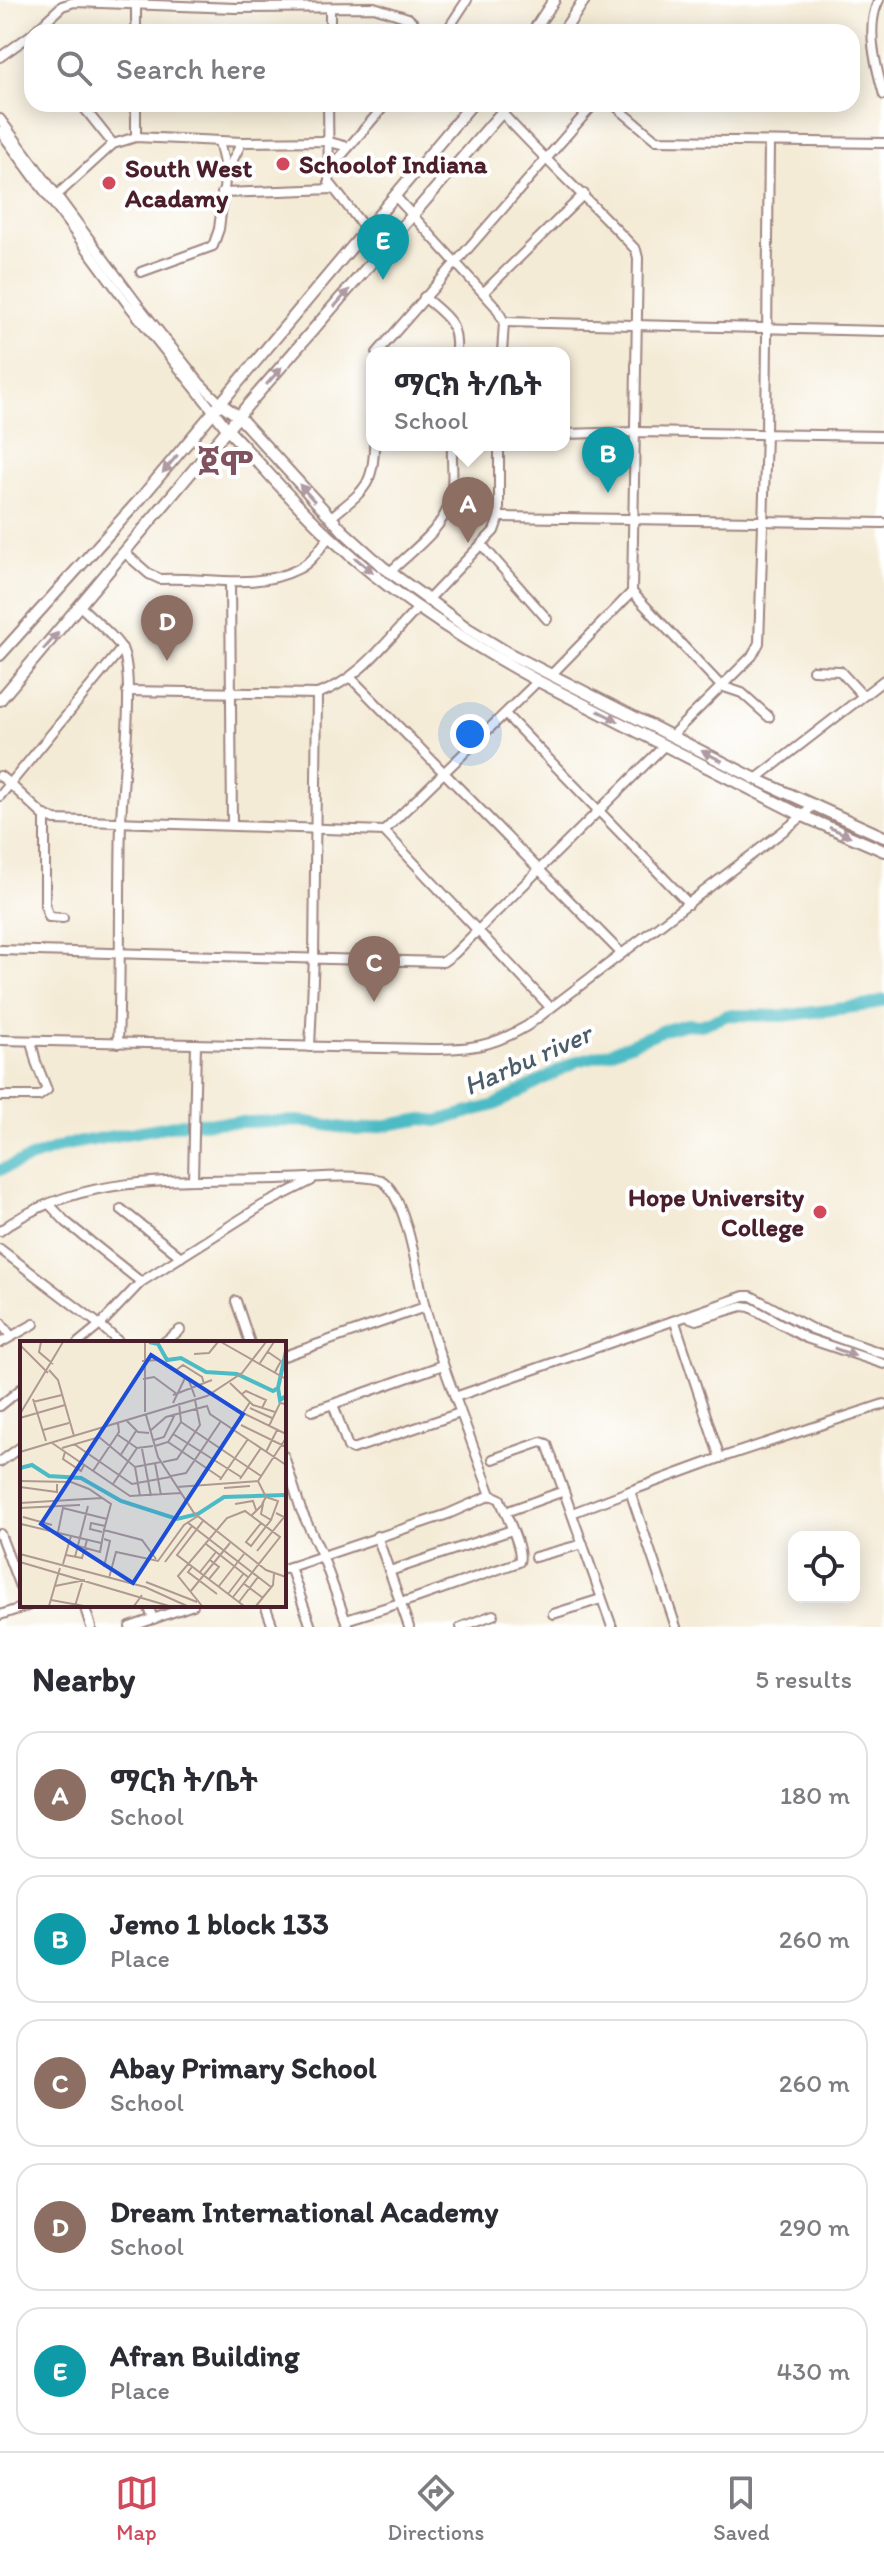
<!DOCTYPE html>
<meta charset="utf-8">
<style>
body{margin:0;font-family:Itim,"Noto Sans Ethiopic",sans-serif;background:#f7f7f7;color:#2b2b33}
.controls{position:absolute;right:24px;bottom:24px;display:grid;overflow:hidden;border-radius:16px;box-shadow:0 4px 20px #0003}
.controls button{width:72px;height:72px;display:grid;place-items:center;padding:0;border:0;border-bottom:2px solid #e1e1e2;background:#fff;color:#2b2b33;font:40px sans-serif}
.you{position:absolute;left:470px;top:734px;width:28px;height:28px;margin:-20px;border:6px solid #fff;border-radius:50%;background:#1a73e8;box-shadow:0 0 0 12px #1a73e833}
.badge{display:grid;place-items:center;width:52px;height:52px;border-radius:50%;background:#d1495b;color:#fff;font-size:26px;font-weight:700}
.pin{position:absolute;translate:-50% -66px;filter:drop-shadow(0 2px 4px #0008)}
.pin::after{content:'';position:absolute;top:42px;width:28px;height:24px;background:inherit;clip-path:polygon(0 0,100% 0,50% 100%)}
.popup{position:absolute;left:366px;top:347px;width:204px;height:104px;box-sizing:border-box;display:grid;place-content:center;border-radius:16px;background:#fff;filter:drop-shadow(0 2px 6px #0005);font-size:26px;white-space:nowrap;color:#7c7c81}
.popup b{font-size:30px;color:#2b2b33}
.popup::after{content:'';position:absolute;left:50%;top:100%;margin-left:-16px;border:16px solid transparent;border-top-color:#fff}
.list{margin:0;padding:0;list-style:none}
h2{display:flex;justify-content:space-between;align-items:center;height:104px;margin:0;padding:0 32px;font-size:34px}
h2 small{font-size:26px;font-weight:400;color:#7c7c81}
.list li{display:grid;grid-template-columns:52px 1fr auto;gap:24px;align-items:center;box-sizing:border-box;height:128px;margin:0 16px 16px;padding:0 16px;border:2px solid #e1e1e2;border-radius:24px}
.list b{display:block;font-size:30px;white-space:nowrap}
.list p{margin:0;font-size:26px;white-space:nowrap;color:#7c7c81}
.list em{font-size:26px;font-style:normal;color:#7c7c81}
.icon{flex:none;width:44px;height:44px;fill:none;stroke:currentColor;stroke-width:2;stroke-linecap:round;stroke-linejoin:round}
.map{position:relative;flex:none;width:884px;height:1627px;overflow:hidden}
.search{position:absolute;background:#fff;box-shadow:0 4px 20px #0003;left:24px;right:24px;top:24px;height:88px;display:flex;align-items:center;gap:20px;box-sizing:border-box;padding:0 28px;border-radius:24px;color:#7c7c81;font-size:30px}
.sheet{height:824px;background:#fff}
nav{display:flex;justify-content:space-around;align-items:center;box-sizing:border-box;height:112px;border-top:2px solid #e1e1e2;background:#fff;font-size:22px;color:#7c7c81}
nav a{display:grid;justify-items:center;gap:4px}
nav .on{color:#d1495b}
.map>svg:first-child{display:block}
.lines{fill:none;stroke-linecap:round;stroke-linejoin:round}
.river{stroke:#4dbbc5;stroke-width:12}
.minor-casing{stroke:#9f8580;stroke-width:12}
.major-casing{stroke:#9f8580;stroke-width:14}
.minor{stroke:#fff;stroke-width:8}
.major{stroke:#fff;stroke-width:10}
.oneway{fill:#ae9aa0}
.poi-dot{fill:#d1495b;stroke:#fff;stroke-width:3}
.labels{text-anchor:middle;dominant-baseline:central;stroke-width:8;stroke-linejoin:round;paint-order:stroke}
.poi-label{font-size:26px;font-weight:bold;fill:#4a1f2b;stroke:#fff;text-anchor:start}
.water-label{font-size:28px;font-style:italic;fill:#4b5d69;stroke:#fff}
.district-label{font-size:34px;font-weight:bold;fill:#81525f;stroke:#fff}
.inset-river{fill:none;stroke:#4dbbc5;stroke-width:4}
.inset-road{fill:none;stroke:#b09992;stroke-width:2}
.view{fill:#1d4ed8;fill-opacity:0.15;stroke:#1d4ed8;stroke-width:4}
.inset-edge{fill:none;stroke:#4a1f2b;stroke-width:4}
</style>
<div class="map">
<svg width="884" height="1627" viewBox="0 0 884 1627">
<rect width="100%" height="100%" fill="#fff"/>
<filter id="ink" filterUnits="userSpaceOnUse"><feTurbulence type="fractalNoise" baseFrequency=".0125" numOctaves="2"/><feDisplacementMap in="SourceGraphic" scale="16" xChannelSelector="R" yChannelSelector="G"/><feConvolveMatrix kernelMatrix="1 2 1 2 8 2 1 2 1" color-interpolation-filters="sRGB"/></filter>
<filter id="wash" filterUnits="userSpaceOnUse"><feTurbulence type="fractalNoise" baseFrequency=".006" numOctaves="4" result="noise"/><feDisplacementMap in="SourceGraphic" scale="32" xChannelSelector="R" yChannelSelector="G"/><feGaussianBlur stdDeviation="1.8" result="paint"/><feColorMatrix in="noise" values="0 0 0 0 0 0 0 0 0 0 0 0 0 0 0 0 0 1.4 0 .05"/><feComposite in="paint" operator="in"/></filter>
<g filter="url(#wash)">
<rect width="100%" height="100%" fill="#f4ebd6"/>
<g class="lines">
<path class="river" d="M0,1170L65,1145L186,1123L300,1121L358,1130L423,1119L437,1121L495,1105L577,1061L608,1053L664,1030L687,1024L701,1025L728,1015L783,1016L869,1005L884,1000"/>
</g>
</g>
<g filter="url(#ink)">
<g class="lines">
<g class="minor-casing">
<g id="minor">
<path d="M879,0C865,27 876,67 884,95"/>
<path d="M34,32L62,6L74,2L235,8L374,7L408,18L423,32"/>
<path d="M136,32V5"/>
<path d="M330,32V8"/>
<path d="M446,32L467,0"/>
<path d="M0,57L32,34"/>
<path d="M81,104L113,144"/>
<path d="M328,104L329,182L366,230"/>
<path d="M613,104L656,140L884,143"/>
<path d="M502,113C545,160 592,203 636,250L638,258L632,592L552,674"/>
<path d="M0,119L142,310L200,383L220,403"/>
<path d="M0,131L126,302L214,412"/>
<path d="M136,137V104"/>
<path d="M219,141L226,172"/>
<path d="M328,171L386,104"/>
<path d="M222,193L334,189"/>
<path d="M56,196L113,144L136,137L242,142L326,141L348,147"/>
<path d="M395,196L496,307L504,322L502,353"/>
<path d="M141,272L213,246L219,229L226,173L242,142"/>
<path d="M484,292L584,194"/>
<path d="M424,297C447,317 458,321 456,353"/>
<path d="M504,322L884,331"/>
<path d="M377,353L594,104"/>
<path d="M564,434L637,432L884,436"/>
<path d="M499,517L884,523"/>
<path d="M330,518C361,492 374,488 374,445"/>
<path d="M482,545L547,619"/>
<path d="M125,553L149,574L160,579C205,576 255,591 298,569C312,562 320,548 329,537"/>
<path d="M390,572C410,552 443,530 450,501C455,484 451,463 452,445"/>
<path d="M230,582L232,825"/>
<path d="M632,592L721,686L742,693L769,717"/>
<path d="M427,601L494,531L499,517V445"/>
<path d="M81,607C92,618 117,638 123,651C135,680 122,785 121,822C119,896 121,969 118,1043"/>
<path d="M813,670L840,671L863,696"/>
<path d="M351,678L621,953"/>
<path d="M127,691L317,694C359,681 388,639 418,608"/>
<path d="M506,715L689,904"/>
<path d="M672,735L752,656L759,643L766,435L769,143"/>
<path d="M0,776L10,784L122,648"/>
<path d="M756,779L884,680"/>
<path d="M0,796L10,784L42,814L55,820L384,831L538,681"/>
<path d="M45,815V905L49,917L63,918"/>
<path d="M384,831L550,1007"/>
<path d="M0,950L443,962L454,954L665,745"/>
<path d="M0,1040L430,1049C470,1049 491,1047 527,1026L803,816L814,804"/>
<path d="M310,1047L314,957L317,694"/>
<path d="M0,1096H39L47,1090L36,1062L31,1041"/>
<path d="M193,1180L196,1044"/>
<path d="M49,1204L66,1222L141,1282"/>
<path d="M121,1209L181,1257"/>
<path d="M0,1231C77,1172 185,1181 277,1179C308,1179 351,1173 381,1180C407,1195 418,1279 425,1308C434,1338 444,1368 455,1397"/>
<path d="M0,1249L100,1325L120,1343"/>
<path d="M236,1301L250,1343"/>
<path d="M688,1317L696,1320L742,1306L750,1307L806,1338L884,1364"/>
<path d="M0,1322L11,1336"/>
<path d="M675,1322L720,1458"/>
<path d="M0,1343L34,1324"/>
<path d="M78,1343L100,1325L141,1282L263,1205L311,1181"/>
<path d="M163,1343L180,1330"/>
<path d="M284,1356L425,1307"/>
<path d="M443,1365L333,1404L348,1447L353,1449L460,1413"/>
<path d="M0,1406L22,1388"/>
<path d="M312,1411L333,1404"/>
<path d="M284,1456L301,1510L322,1555L348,1627"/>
<path d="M493,1459L541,1442L547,1444L612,1627"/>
<path d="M0,1462L22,1446"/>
<path d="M511,1510L564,1491"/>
<path d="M572,1513L630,1491"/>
<path d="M0,1534L22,1592"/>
<path d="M377,1536L409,1627"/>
<path d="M535,1557L583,1544"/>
<path d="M290,1567L311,1627"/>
<path d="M284,1569L448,1514L491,1495"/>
<path d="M390,1571L512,1530"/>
<path d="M84,1605L91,1627"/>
<path d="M148,1605L153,1619"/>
<path d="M265,1605L273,1627"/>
<path d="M553,1614L601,1599"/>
<path d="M0,1615L30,1605"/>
<path d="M346,1620L416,1598L519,1562C524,1549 505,1514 500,1499L491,1495L455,1397L744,1296H751L812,1329L884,1354"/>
<path d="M130,1627L193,1605"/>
<path d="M461,1627L493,1615"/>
<path d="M676,1627L630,1491L720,1458L884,1404"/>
</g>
</g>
<g class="major-casing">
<g id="major">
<path d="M533,32L554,0"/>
<path d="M563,32L584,0"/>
<path d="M220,403L239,417L344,532L383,567L467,628L508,653L756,779L884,837"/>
<path d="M214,412L228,430C262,465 294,504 330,537C392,595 464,641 538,681L803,816L884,851"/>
<path d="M0,655L141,498L472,104"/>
<path d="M0,700L247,406L509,104"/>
</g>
</g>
<use href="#minor" class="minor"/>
<use href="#major" class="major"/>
</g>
<defs><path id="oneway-solid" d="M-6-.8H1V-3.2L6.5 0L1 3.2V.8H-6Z" transform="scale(2)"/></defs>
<g class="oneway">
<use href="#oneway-solid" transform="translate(342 298) rotate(-49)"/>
<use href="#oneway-solid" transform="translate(274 376) rotate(-49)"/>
<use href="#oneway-solid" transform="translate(170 464) rotate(130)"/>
<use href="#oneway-solid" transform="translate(307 493) rotate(-132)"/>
<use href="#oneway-solid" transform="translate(364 565) rotate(39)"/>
<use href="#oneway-solid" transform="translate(51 641) rotate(-49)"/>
<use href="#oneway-solid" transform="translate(608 716) rotate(27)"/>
<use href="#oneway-solid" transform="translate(712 756) rotate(-153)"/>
<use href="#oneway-solid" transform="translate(840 832) rotate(23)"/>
<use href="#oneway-solid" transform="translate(845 1352) rotate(19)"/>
</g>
</g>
<g class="poi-dot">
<circle cx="283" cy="164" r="8"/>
<circle cx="109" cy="183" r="8"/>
<circle cx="820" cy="1212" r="8"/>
</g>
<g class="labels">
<g class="poi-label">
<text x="299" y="164">Schoolof Indiana</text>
<text x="125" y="168">South West<tspan x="125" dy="30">Acadamy</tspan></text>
<text x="804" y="1197" text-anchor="end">Hope University<tspan x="804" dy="30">College</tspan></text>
</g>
<g class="water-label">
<text transform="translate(527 1059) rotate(-24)">Harbu river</text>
</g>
<g class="district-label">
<text x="226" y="463">ጀሞ</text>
</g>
</g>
<g transform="translate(20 1341)">
<rect width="266" height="266" fill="#f4ebd6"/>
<path class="inset-river" d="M129,1L138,3L147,19L161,17L186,31L217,33L253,50L258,47L260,59L266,55M258,47L266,10M0,127L12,124L29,135L61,137L101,160L157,178L178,173L204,156L266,154"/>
<path class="inset-road" d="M21,1L19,11L33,23M125,1V71M201,1L266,38M1,5L28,32M248,11L261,20L255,31M174,13L189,12L198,1M122,20L138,19L169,40L175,56M240,22L254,1M29,29L38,39L54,95M155,30L163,24L182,36L184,43M123,38L134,36L157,53M210,42L233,64L255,71M222,53L226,50L246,59L242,67M153,54L192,39M13,58L26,100M13,61L42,54M153,62L165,37M230,67L252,77M223,72L266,93M0,73L43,1M126,74L138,116L174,172L246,229L266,236M0,77L45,64M107,80L118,91L129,92M161,81L241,135M221,84L266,106M249,85L260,62L266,63M23,89L49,82M130,90L146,76L187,65L190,73L266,124M153,93L221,136M98,94L117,107L133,105M134,99L144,96L155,73M148,101L201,137M32,102L110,155L161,152M54,103L112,143L150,136M135,105L148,101L161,81L159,62M42,107L79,96L115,126L141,121M122,108L131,155M0,111L187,55L222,32L246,1M45,111L43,118L61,130L64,124M246,111L257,89M100,115L116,90M143,121L157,118L180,84L175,59M135,122L141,154M115,126L120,155M73,130L99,91L98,82M151,135L166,132L201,80M220,138L241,107M200,139L228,98M0,140L51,141L69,148L91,163L84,189M238,140L246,156L242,163M93,143L117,107M178,144L230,61M0,146L37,151V143M157,146L238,140L266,97M204,147L230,145M246,156L258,160L251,179M0,162L82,157M215,163L233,160L236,169M0,167L60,164M232,174L243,163L241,173L251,179L231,205L226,201L241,182M3,176L32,184M183,180L157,214L224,265M167,181L251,246M1,183L81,202M38,191L43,167L87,178M82,191L70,188L71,182L85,185M84,198L90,200L84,226M186,203L228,236M58,205L80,211L84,189L122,199L136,218M237,210L264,176L256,172M0,213L125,246L167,265M46,214L62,217L67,199M55,216L68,165M0,221L149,265M145,221L172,185M43,223L51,195M172,226L168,231L197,253M180,231L196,211M89,237L96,211L138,220L164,184L178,175M189,238L199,226L190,219M126,241L177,261M223,242L243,257M35,245L65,239M199,245L224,213M170,251L210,202M208,253L224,232M31,259L64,265M219,261L238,236M29,265L40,227M55,265L62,242M99,265H114L122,254M182,265L158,235L207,177L225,170L260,196L213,256M236,265L253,244L254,233"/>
<path class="view" d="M131,14L223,73L113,242L21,183Z"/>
<rect width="266" height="266" class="inset-edge"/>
</g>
</svg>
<div class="controls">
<button><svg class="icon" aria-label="locate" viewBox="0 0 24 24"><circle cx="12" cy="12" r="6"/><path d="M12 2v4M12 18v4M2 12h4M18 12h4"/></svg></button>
</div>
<div class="you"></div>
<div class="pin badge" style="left:468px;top:543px;background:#8d6e63">A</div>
<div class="popup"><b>ማርክ ት/ቤት</b>School</div>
<div class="pin badge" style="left:608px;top:493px;background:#0f9aa8">B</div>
<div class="pin badge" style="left:374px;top:1002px;background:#8d6e63">C</div>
<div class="pin badge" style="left:167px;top:661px;background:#8d6e63">D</div>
<div class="pin badge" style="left:383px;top:280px;background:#0f9aa8">E</div>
<div class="search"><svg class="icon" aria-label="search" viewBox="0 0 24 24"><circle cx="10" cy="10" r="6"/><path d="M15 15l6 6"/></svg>Search here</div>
</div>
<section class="sheet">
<h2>Nearby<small>5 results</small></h2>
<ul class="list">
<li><span class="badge" style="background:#8d6e63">A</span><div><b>ማርክ ት/ቤት</b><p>School</p></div><em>180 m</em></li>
<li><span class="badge" style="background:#0f9aa8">B</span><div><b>Jemo 1 block 133</b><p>Place</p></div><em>260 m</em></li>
<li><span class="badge" style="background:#8d6e63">C</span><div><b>Abay Primary School</b><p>School</p></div><em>260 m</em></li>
<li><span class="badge" style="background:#8d6e63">D</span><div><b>Dream International Academy</b><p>School</p></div><em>290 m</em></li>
<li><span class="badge" style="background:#0f9aa8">E</span><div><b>Afran Building</b><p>Place</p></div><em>430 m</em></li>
</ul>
</section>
<nav>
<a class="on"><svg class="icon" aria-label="map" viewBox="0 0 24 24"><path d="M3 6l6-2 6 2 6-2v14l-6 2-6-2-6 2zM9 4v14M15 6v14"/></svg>Map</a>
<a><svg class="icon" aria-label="directions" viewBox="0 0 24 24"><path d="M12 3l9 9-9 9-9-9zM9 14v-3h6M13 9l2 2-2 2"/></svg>Directions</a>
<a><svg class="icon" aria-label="saved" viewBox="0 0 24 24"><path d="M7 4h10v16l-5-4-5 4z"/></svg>Saved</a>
</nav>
